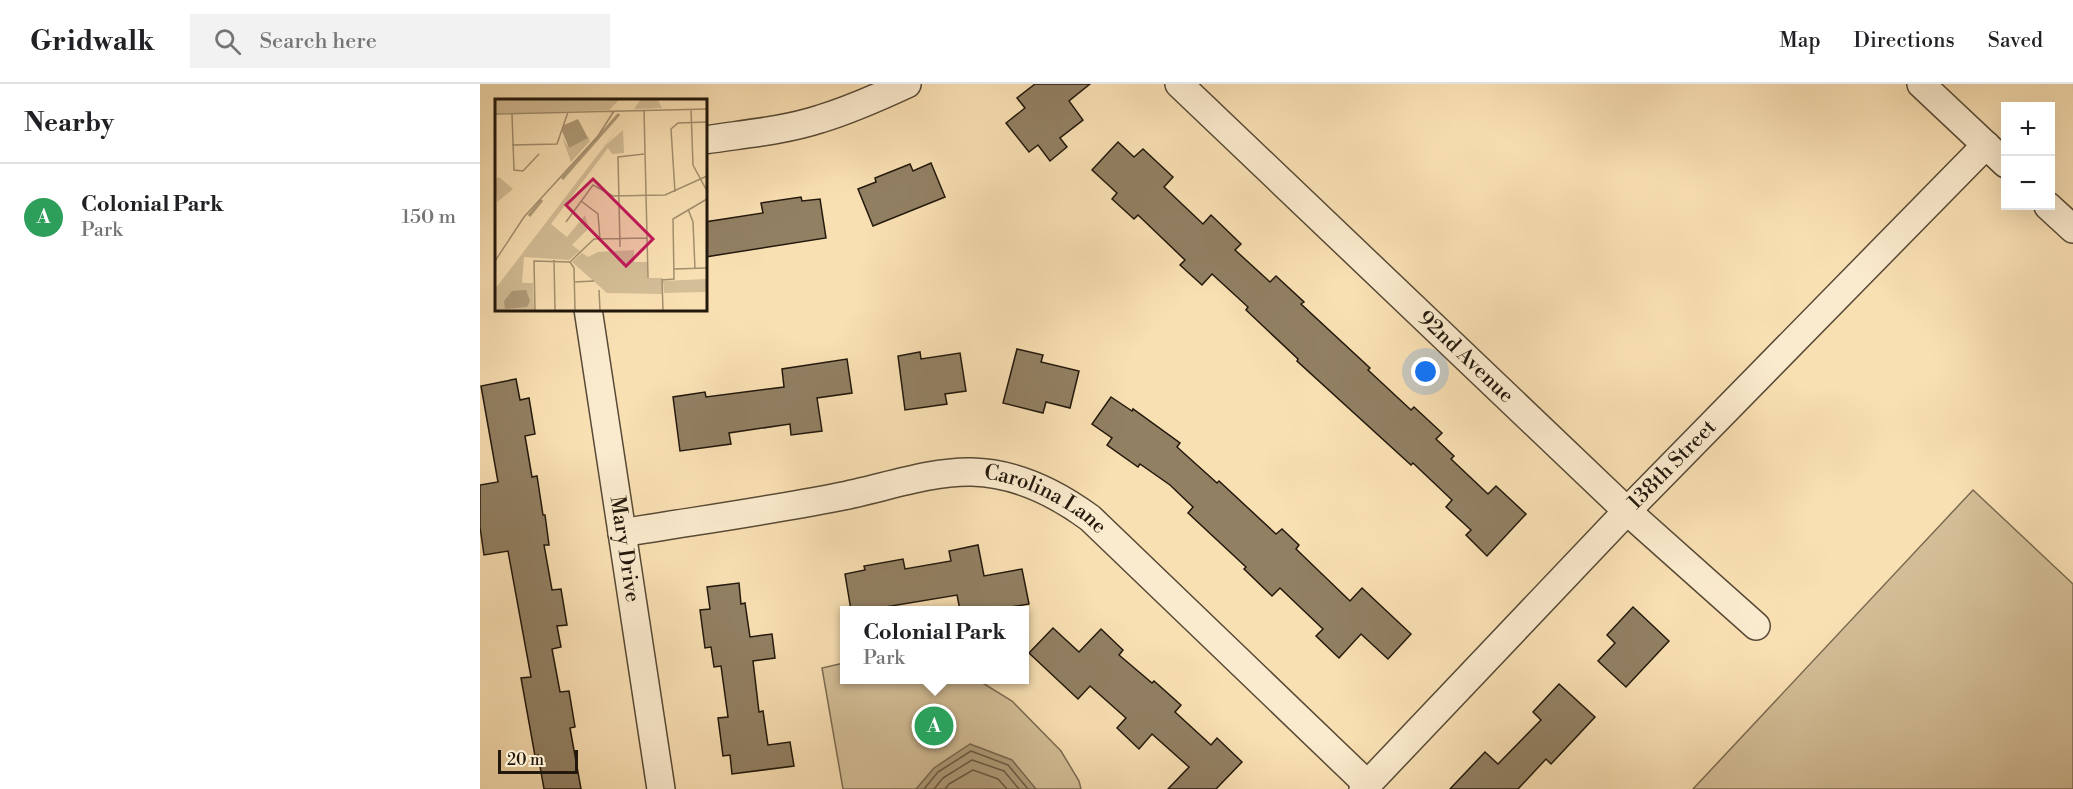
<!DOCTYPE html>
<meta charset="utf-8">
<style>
body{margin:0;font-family:"Libre Bodoni",serif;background:#f2f2f2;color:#202124}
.controls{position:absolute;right:18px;top:18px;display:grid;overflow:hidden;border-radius:0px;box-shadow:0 6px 24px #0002}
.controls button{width:54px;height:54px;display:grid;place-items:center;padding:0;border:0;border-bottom:2px solid #e0e0e0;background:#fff;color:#202124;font:30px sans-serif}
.scale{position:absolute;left:18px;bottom:15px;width:80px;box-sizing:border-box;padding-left:6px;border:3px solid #22180c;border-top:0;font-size:16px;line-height:21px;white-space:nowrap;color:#22180c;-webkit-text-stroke:4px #fbebce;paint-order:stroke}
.you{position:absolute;left:946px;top:288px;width:21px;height:21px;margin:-15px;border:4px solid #fff;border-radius:50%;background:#1a73e8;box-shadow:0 0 0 9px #1a73e833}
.badge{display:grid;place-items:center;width:39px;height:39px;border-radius:50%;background:#8f2418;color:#fff;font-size:20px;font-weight:700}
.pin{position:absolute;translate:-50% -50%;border:3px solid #fff;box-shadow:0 2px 6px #0006}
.popup{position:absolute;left:360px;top:522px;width:189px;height:78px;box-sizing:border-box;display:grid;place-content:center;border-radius:0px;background:#fff;filter:drop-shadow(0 2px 4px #0005);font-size:20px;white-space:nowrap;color:#757577}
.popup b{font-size:22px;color:#202124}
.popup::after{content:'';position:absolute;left:50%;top:100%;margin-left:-12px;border:12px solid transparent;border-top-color:#fff}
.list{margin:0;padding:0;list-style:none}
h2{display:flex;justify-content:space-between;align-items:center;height:78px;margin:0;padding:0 24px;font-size:26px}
h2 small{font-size:20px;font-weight:400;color:#757577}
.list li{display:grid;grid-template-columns:39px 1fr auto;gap:18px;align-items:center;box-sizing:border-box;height:108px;padding:0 24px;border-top:2px solid #e0e0e0}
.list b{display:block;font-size:22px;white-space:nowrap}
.list p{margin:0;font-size:20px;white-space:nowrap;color:#757577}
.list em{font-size:20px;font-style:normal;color:#757577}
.icon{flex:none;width:33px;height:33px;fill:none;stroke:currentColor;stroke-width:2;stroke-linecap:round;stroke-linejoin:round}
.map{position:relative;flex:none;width:1593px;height:705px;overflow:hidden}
header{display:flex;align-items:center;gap:36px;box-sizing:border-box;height:84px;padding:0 30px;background:#fff;border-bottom:2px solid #e0e0e0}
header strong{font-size:28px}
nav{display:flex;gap:33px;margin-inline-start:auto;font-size:21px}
.search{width:420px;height:54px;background:#f2f2f2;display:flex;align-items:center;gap:15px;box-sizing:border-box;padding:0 21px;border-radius:0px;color:#757577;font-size:22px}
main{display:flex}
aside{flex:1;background:#fff}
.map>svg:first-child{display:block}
.green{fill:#d4be97;stroke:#7b6b52;stroke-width:1.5}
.water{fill:#b09c7a;stroke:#77674e;stroke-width:1.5}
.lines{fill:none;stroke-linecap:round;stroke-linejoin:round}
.shore{stroke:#695a43;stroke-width:1.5}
.building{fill:#928063;stroke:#22180c;stroke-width:1.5}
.minor-casing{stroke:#584a36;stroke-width:30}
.minor{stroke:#fbebce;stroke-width:27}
.labels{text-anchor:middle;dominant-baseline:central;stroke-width:4.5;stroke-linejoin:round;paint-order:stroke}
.street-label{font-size:21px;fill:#22180c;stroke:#fbebce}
.inset-river{fill:none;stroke:#b09c7a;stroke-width:3}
.inset-road{fill:none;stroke:#a39070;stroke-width:1.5}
.view{fill:#c2185b;fill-opacity:0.15;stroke:#c2185b;stroke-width:3}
.inset-edge{fill:none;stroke:#22180c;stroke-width:3}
</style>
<header>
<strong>Gridwalk</strong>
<div class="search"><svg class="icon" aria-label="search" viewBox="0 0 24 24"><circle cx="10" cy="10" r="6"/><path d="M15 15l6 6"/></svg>Search here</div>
<nav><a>Map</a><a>Directions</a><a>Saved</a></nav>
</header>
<main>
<aside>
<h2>Nearby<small></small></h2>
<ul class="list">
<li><span class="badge" style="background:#2e9e5b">A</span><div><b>Colonial Park</b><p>Park</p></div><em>150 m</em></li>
</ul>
</aside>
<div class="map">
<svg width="1593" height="705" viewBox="0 0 1593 705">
<rect width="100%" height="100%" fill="#f9e0b3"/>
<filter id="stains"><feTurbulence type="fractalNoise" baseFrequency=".00333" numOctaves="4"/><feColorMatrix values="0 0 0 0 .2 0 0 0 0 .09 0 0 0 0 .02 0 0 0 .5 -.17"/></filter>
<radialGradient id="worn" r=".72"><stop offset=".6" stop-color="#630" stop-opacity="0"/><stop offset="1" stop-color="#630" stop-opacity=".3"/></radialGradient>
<g class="green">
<path d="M1493,406L1593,500V705H1213Z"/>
<path d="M364,579V596H498L532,617L581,667L599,697L601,705H363L342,584Z"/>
</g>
<path class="water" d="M490,660L532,676L556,705H436L454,684Z"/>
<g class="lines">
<g class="shore">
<path d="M444,705L458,688L491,667L528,681L548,705"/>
<path d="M454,705L463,694L492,676L524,687L539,705"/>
<path d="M465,705L469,700L493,686L518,695L527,705"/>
</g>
</g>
<g class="building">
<path d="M555,0H610L589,17L603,36L580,54L587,63L570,77L558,61L549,68L526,39L545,24L537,14Z"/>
<path d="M638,58L654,73L663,65L693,93L684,103L723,140L731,131L761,160L755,166L790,198L796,192L824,218L821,220L890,284L888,286L931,326L934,323L962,349L956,355L974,372L971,375L1008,410L1016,402L1046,430L1007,472L986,451L991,446L966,423L972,416L933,379L931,381L817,277L818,275L766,226L768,223L732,190L722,201L700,181L705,176L658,131L654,135L632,115L637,109L612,86Z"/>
<path d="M451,79L465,113L393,142L378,105L396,98L395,94L430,80L433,87Z"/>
<path d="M321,113L322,117L340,115L346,154L225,173V138L283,129L281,119Z"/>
<path d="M537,265L563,271L561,278L599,287L590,324L566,318L563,329L523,319Z"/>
<path d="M440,268L441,275L480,269L486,307L465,310L467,320L425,326L418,272Z"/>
<path d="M367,275L372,309L337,314L342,347L311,351L310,340L249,349L251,360L200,367L193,313L225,308L226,313L304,303L302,285Z"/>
<path d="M36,295L40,316L49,314L55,350L45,352L52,393L57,392L63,431H65L69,461H64L72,506L81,505L87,541L77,542L81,563L72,565L80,608L89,607L95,643L90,644L101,705H64L58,671L55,672L41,594L51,593L28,467L4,471L0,443V401L18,398L1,302Z"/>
<path d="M631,313L652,327L653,325L700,359L697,363L737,399L739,397L796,450L802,445L819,461L816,465L870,517L882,504L931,550L908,575L881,550L859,574L836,552L843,545L800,504L792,512L764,485L766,483L708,429L713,423L690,401L660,380L658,383L627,361L632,354L612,340Z"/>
<path d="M498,461L504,492L542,485L549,520L514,526H480L477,511L387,526H371L365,490L385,486L384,482L423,475L425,485L471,477L469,467Z"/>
<path d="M259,499L261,520L265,519L270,553L292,550L295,574L273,577L279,628L283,627L288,661L310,658L314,682L252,690L250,671L243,672L238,634L248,633L241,582L234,583L231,563L225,564L220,526L230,525L227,503Z"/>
<path d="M1153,523L1189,557L1146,603L1118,577L1135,559L1127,551Z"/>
<path d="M573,544L599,568L621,545L643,566L639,571L672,599L674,597L701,621L695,628L731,661L737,654L762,678L736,705H688L709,683L672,650L659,665L637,644L646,634L610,602L598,615L549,569Z"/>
<path d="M1079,600L1115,633L1071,680L1066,675L1038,705H970L1005,668L1018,680L1061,636L1053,628Z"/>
</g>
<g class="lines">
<g class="minor-casing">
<g id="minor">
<path id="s1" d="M699,0L1147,427L1276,542"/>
<path d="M1441,0L1526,80"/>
<path d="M225,56C263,50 303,47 340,35C370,26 399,13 427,0"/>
<path d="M1568,122L1593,145"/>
<path id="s2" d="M108,225L181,705"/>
<path id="s3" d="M142,449C214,437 287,427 358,413C401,405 449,387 492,388C535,389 576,409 610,434L887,700"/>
<path id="s4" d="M883,705L1147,427L1506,61"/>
</g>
</g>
<use href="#minor" class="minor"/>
</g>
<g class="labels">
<g class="street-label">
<text stroke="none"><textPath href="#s1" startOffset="396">92nd Avenue</textPath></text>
<text stroke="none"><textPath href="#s4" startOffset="448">138th Street</textPath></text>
<text stroke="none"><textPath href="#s3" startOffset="435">Carolina Lane</textPath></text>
<text stroke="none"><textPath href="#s2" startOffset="243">Mary Drive</textPath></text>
</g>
</g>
<g transform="translate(15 15)">
<rect width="212" height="212" fill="#f9e0b3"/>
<path d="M0,0H125L114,11L0,15ZM146,0L163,1L167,9L139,10ZM131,19L111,46L128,31L129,54L117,55L113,49L56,125L72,138L90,116L94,129L77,146L85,152L74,161L29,158L27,184H38L39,211H0V190ZM67,38L74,49L93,38L95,42L76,63ZM4,78L18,90L2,103L0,80ZM139,151V163H152V179H168L167,195L112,194L77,163L87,154L93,158L103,153ZM211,180V193L169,194L168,182Z" fill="#d4be97"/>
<path d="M83,20L93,39L74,49L67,32L69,26ZM31,191L35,202L32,208L10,210L9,202L17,192Z" fill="#b09c7a"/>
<path class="inset-river" d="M67,80L124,15M34,117L47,101"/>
<path class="inset-road" d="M196,10L198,66L212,92M149,11L153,179M0,15L212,10M17,15L19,71L28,72L44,55M17,46L62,45L73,13M180,93L176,30L183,24L212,23M86,102L103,115L105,140M193,110L198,123L200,170M71,123L98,86L118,97L170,96L212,77M125,148L123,58L149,55M59,161L60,211M0,162L29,118L103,37L119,12M75,163L99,140L152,139M75,163L79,169L80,211M179,170L212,169M79,183L99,182M104,191L105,211M40,211L39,162L75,163M168,211L167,181L179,180L178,120L212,100"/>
<path class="view" d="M98,80L158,140L131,167L71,106Z"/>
<rect width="212" height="212" class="inset-edge"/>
</g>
<rect width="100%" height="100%" filter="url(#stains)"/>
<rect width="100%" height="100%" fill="url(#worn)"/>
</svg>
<div class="controls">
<button>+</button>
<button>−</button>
</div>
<div class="scale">20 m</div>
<div class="you"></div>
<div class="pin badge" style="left:454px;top:642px;background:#2e9e5b">A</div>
<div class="popup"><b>Colonial Park</b>Park</div>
</div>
</main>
